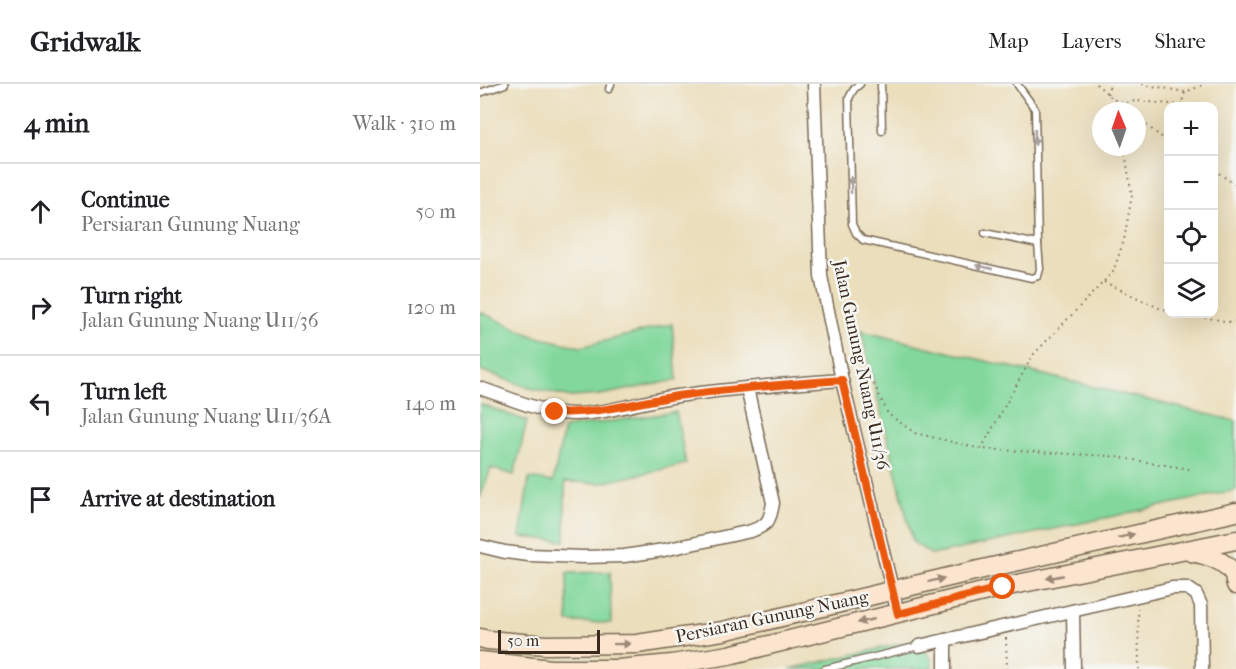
<!DOCTYPE html>
<meta charset="utf-8">
<style>
body{margin:0;font-family:"IM FELL French Canon",serif;background:#f2f2f2;color:#202124}
.controls{position:absolute;right:18px;top:18px;display:grid;overflow:hidden;border-radius:12px;box-shadow:0 6px 24px #0002}
.controls button{width:54px;height:54px;display:grid;place-items:center;padding:0;border:0;border-bottom:2px solid #e0e0e0;background:#fff;color:#202124;font:30px sans-serif}
.compass{position:absolute;left:612px;top:18px;width:54px;height:54px;border-radius:50%;background:#fff;box-shadow:0 6px 24px #0002;rotate:358deg}
.scale{position:absolute;left:18px;bottom:15px;width:102px;box-sizing:border-box;padding-left:6px;border:3px solid #3b2a1e;border-top:0;font-size:16px;line-height:21px;white-space:nowrap;color:#3b2a1e;-webkit-text-stroke:4px #f6f6f2;paint-order:stroke}
.stop{position:absolute;width:18px;height:18px;margin:-14px;border:4px solid #ea580c;border-radius:50%;background:#fff}
.stop.end{background:#ea580c;border-color:#fff;box-shadow:0 2px 6px #0008}
.list{margin:0;padding:0;list-style:none}
h2{display:flex;justify-content:space-between;align-items:center;height:78px;margin:0;padding:0 24px;font-size:26px}
h2 small{font-size:20px;font-weight:400;color:#757577}
.list li{display:grid;grid-template-columns:39px 1fr auto;gap:18px;align-items:center;box-sizing:border-box;height:96px;padding:0 24px;border-top:2px solid #e0e0e0}
.list b{display:block;font-size:22px;white-space:nowrap}
.list p{margin:0;font-size:20px;white-space:nowrap;color:#757577}
.list em{font-size:20px;font-style:normal;color:#757577}
.icon{flex:none;width:33px;height:33px;fill:none;stroke:currentColor;stroke-width:2;stroke-linecap:round;stroke-linejoin:round}
.map{position:relative;flex:none;width:756px;height:585px;overflow:hidden}
header{display:flex;align-items:center;gap:36px;box-sizing:border-box;height:84px;padding:0 30px;background:#fff;border-bottom:2px solid #e0e0e0}
header strong{font-size:28px}
nav{display:flex;gap:33px;margin-inline-start:auto;font-size:21px}
main{display:flex}
aside{flex:1;background:#fff}
.map>svg:first-child{display:block}
.green{fill:#82d89c;stroke:#5e815d;stroke-width:1.5}
.lines{fill:none;stroke-linecap:round;stroke-linejoin:round}
.lane-casing{stroke:#796955;stroke-width:9}
.street-casing{stroke:#796955;stroke-width:15}
.secondary-casing{stroke:#796955;stroke-width:21}
.path{stroke:#796955;stroke-width:2;stroke-dasharray:1.5 4.5;stroke-linecap:butt}
.lane{stroke:#fff;stroke-width:6}
.street{stroke:#fff;stroke-width:12}
.secondary{stroke:#fbe5cf;stroke-width:18}
.oneway{fill:#a79f9a}
.oneway2{fill:#9b8876}
.route{stroke:#ea580c;stroke-width:8}
.labels{text-anchor:middle;dominant-baseline:central;stroke-width:5;stroke-linejoin:round;paint-order:stroke}
.street-label{font-size:18px;fill:#3b2a1e;stroke:#f6f6f2}
</style>
<header>
<strong>Gridwalk</strong>
<nav><a>Map</a><a>Layers</a><a>Share</a></nav>
</header>
<main>
<aside>
<h2>4 min<small>Walk · 310 m</small></h2>
<ul class="list">
<li><svg class="icon" aria-label="ahead" viewBox="0 0 24 24"><path d="M12 20V5M6 11l6-6 6 6"/></svg><div><b>Continue</b><p>Persiaran Gunung Nuang</p></div><em>50 m</em></li>
<li><svg class="icon" aria-label="right" viewBox="0 0 24 24"><path d="M7 20v-9h11M14 6l5 5-5 5"/></svg><div><b>Turn right</b><p>Jalan Gunung Nuang U11/36</p></div><em>120 m</em></li>
<li><svg class="icon" aria-label="left" viewBox="0 0 24 24"><path d="M17 20v-9H6M10 6l-5 5 5 5"/></svg><div><b>Turn left</b><p>Jalan Gunung Nuang U11/36A</p></div><em>140 m</em></li>
<li><svg class="icon" aria-label="arrive" viewBox="0 0 24 24"><path d="M6 21V4h12l-3 4 3 4H6"/></svg><div><b>Arrive at destination</b></div></li>
</ul>
</aside>
<div class="map">
<svg width="756" height="585" viewBox="0 0 756 585">
<rect width="100%" height="100%" fill="#f6f6f2"/>
<filter id="ink" filterUnits="userSpaceOnUse"><feTurbulence type="fractalNoise" baseFrequency=".0167" numOctaves="2"/><feDisplacementMap in="SourceGraphic" scale="12" xChannelSelector="R" yChannelSelector="G"/><feConvolveMatrix kernelMatrix="1 2 1 2 8 2 1 2 1" color-interpolation-filters="sRGB"/></filter>
<filter id="wash" filterUnits="userSpaceOnUse"><feTurbulence type="fractalNoise" baseFrequency=".008" numOctaves="4" result="noise"/><feDisplacementMap in="SourceGraphic" scale="24" xChannelSelector="R" yChannelSelector="G"/><feGaussianBlur stdDeviation="1.35" result="paint"/><feColorMatrix in="noise" values="0 0 0 0 0 0 0 0 0 0 0 0 0 0 0 0 0 1.4 0 .05"/><feComposite in="paint" operator="in"/></filter>
<g filter="url(#wash)">
<rect width="100%" height="100%" fill="#ebdebb"/>
<g class="green">
<path d="M0,228L53,252L101,263L192,240L197,296L120,311L91,313L50,304L0,286Z"/>
<path d="M381,247L756,337V406L452,471L433,458Z"/>
<path d="M0,320L47,337L34,391L11,384L0,414Z"/>
<path d="M196,328L206,380L121,399L85,398V457L40,453L49,394L73,398L84,344Z"/>
<path d="M130,488L131,539L88,538L87,489Z"/>
<path d="M437,556L452,576V585H310Z"/>
</g>
</g>
<g filter="url(#ink)">
<g class="lines">
<g class="lane-casing">
<g id="lane">
<path d="M380,0L374,5L369,14L372,140L376,149L383,156L552,194L558,192L560,185L558,160L555,25L537,0"/>
<path d="M401,0L402,47"/>
<path d="M129,5L131,0"/>
<path d="M0,9L25,0"/>
<path d="M505,149L558,160"/>
<path d="M345,585L439,562"/>
</g>
</g>
<g class="street-casing">
<g id="street">
<path d="M334,0L341,192L362,296L418,530"/>
<path d="M0,304C30,314 61,329 93,330C125,330 164,317 197,312C252,304 307,300 362,296"/>
<path d="M0,462L25,468L49,471L103,473L144,472L184,466L271,447C288,441 290,437 293,419L267,304"/>
<path d="M593,527L594,585"/>
<path d="M465,556V585"/>
<path d="M439,562L692,504H707L716,510L721,521L722,585"/>
</g>
</g>
<g class="secondary-casing">
<g id="secondary">
<path d="M711,468C725,470 747,477 754,491C755,495 755,498 756,501"/>
<path d="M0,554L8,556L66,561L157,560L243,547L490,488L756,428"/>
<path d="M0,577L71,585H138L192,580L249,571L523,503L756,456"/>
</g>
</g>
<g class="path">
<path d="M616,0L648,27"/>
<path d="M662,0L705,8L726,0"/>
<path d="M627,10L630,0"/>
<path d="M701,22L705,8"/>
<path d="M639,27L637,19L657,17L702,21"/>
<path d="M657,34L688,58"/>
<path d="M734,86L756,101"/>
<path d="M624,198L679,224L688,226"/>
<path d="M707,230L750,238L756,237"/>
<path d="M394,300L408,330L435,349L501,365L629,372L710,385"/>
<path d="M501,365L553,271L633,188L644,156L652,111L644,63"/>
<path d="M658,524L659,585"/>
<path d="M526,554L527,585"/>
</g>
<use href="#lane" class="lane"/>
<use href="#street" class="street"/>
<use href="#secondary" class="secondary"/>
</g>
<defs><path id="oneway-solid" d="M-6-.8H1V-3.2L6.5 0L1 3.2V.8H-6Z" transform="scale(1.5)"/></defs>
<g class="oneway">
<use href="#oneway-solid" transform="translate(555 53) rotate(89)"/>
<use href="#oneway-solid" transform="translate(371 101) rotate(-91)"/>
<use href="#oneway-solid" transform="translate(504 183) rotate(-167)"/>
</g>
<g class="oneway2">
<use href="#oneway-solid" transform="translate(646 452) rotate(-13)"/>
<use href="#oneway-solid" transform="translate(575 493) rotate(169)"/>
<use href="#oneway-solid" transform="translate(456 496) rotate(-14)"/>
<use href="#oneway-solid" transform="translate(386 537) rotate(167)"/>
<use href="#oneway-solid" transform="translate(142 560) rotate(-1)"/>
</g>
</g>
<g class="lines" filter="url(#ink)">
<path class="route" d="M75,328C117,331 156,318 197,312C252,305 307,300 362,296L418,530L523,503"/>
</g>
<g class="labels">
<g class="street-label">
<text transform="translate(381 281) rotate(78)">Jalan Gunung Nuang U11/36</text>
<text transform="translate(292 533) rotate(-12)">Persiaran Gunung Nuang</text>
</g>
</g>
</svg>
<div class="controls">
<button>+</button>
<button>−</button>
<button><svg class="icon" aria-label="locate" viewBox="0 0 24 24"><circle cx="12" cy="12" r="6"/><path d="M12 2v4M12 18v4M2 12h4M18 12h4"/></svg></button>
<button><svg class="icon" aria-label="layers" viewBox="0 0 24 24"><path d="M12 4l9 5-9 5-9-5zM3 14l9 5 9-5"/></svg></button>
</div>
<svg class="compass" viewBox="-18 -18 36 36"><path d="M0-13l5 13h-10z" fill="#e53935"/><path d="M0 13l5-13h-10z" fill="#757577"/></svg>
<div class="scale">50 m</div>
<div class="stop" style="left:523px;top:503px"></div>
<div class="stop end" style="left:75px;top:328px"></div>
</div>
</main>
